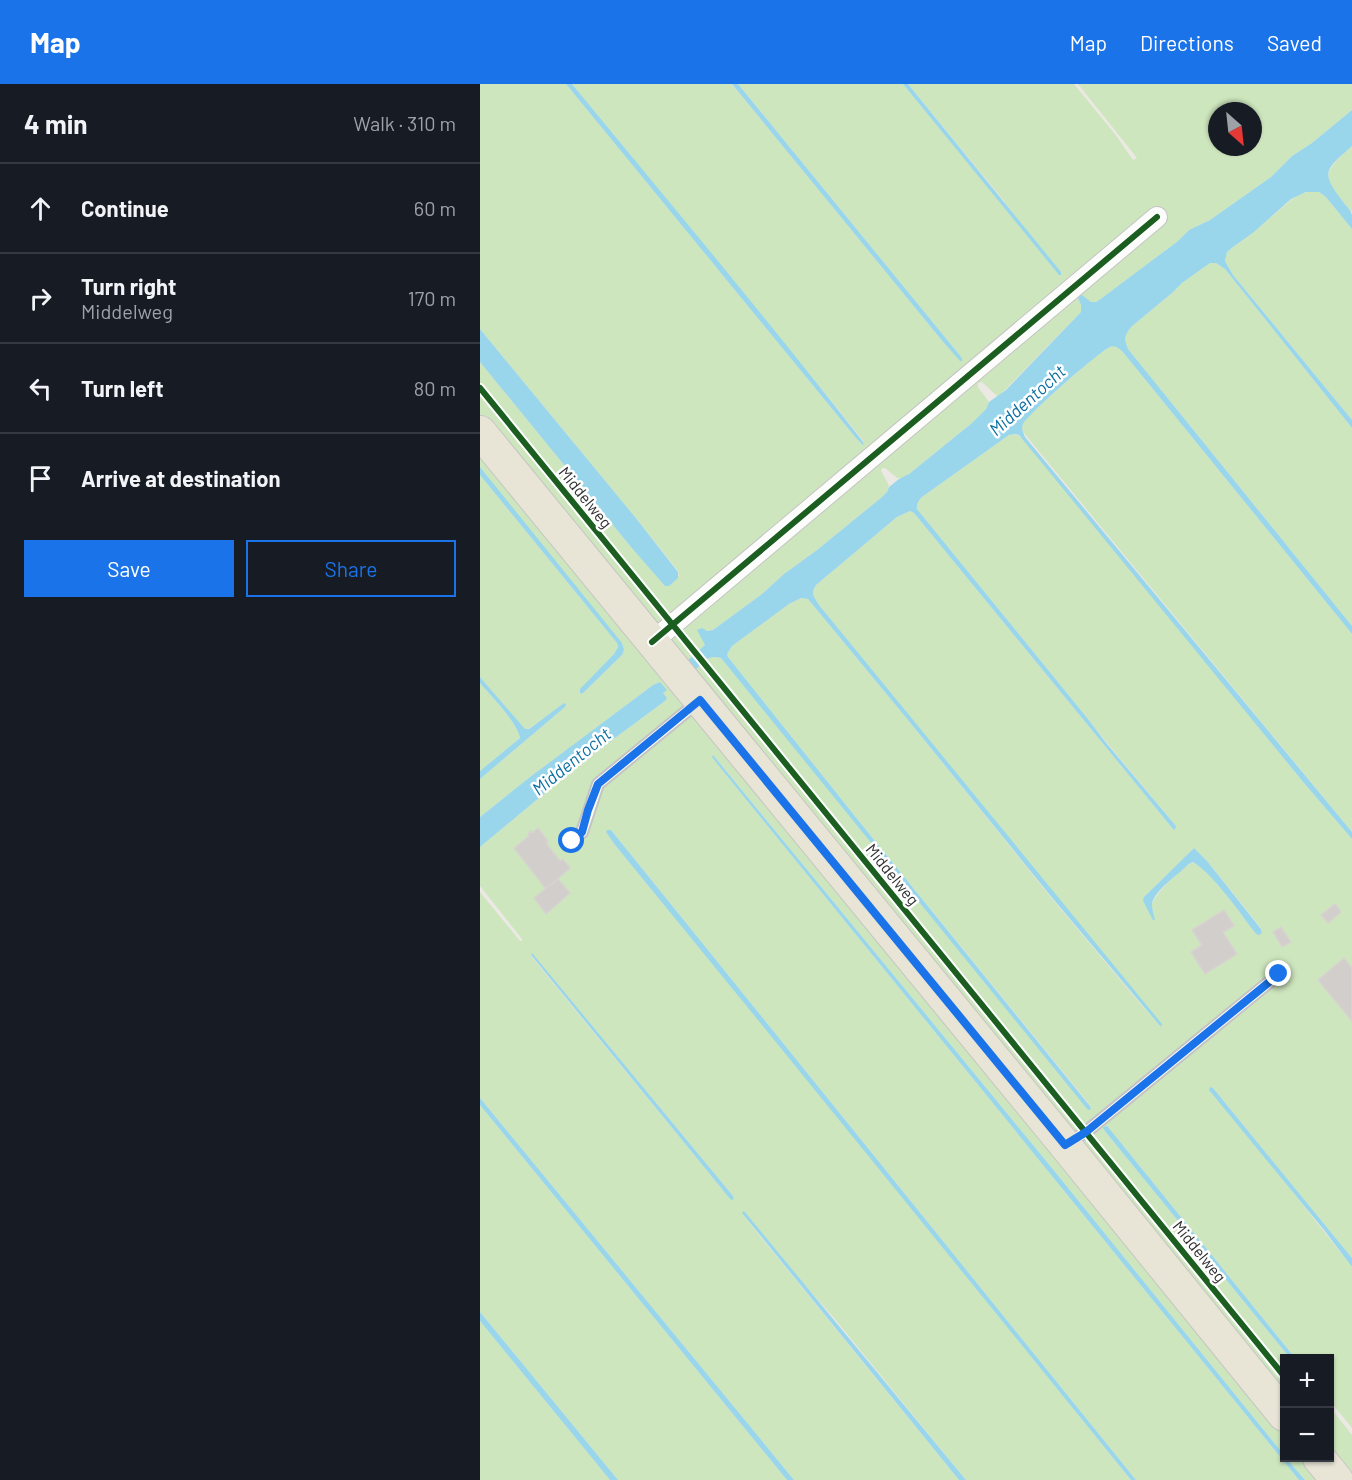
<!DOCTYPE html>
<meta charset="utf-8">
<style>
body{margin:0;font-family:Barlow,sans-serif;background:#242831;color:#f1f3f6}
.controls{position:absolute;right:18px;bottom:18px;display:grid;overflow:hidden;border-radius:0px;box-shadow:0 2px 4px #0004}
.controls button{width:54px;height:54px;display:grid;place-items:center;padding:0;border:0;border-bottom:2px solid #363941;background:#171b24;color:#f1f3f6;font:30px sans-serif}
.compass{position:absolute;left:728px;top:18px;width:54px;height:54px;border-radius:50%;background:#171b24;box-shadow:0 2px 4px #0004;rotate:153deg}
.stop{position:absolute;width:18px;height:18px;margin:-14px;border:4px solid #1a73e8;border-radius:50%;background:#fff}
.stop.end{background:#1a73e8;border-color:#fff;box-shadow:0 2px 6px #0008}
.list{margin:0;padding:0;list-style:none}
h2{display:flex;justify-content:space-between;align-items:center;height:78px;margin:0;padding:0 24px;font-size:26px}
h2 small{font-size:20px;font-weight:400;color:#9ea1a6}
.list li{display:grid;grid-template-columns:39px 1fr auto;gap:18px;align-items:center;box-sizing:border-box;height:90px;padding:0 24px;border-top:2px solid #363941}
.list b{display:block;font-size:22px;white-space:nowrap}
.list p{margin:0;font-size:20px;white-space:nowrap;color:#9ea1a6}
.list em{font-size:20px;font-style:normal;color:#9ea1a6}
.actions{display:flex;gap:12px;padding:18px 24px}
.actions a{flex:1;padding:14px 0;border:2px solid #1a73e8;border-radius:0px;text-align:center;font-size:21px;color:#1a73e8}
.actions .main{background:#1a73e8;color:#fff}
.icon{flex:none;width:33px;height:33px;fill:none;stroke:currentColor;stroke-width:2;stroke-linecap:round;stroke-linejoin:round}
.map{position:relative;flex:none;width:872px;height:1396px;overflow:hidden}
header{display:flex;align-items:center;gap:36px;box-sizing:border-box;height:84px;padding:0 30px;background:#1a73e8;color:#fff}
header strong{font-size:28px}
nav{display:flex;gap:33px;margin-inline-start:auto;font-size:21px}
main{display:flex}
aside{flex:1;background:#171b24}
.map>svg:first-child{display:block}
.green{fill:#cee6be;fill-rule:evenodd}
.water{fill:#99d6ec}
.building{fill:#d1cecb;stroke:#d7d4d0;stroke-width:1.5}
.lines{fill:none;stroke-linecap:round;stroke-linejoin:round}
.service-casing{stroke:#c5c4c5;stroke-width:14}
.minor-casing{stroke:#c5c4c5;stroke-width:22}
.primary-casing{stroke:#c6c5c4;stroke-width:34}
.service{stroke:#fcfcfb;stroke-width:10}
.minor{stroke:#fcfcfb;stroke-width:20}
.primary{stroke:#e8e4d6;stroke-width:32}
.cycleway-casing{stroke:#fff;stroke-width:10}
.cycleway{stroke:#1b5e20;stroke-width:6}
.route{stroke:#1a73e8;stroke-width:8}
.labels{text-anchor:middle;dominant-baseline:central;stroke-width:5;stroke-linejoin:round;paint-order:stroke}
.street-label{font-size:16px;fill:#2e2e2e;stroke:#fff}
.water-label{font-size:18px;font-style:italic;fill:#0d6fa3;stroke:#fff}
</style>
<header>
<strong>Map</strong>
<nav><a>Map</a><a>Directions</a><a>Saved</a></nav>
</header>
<main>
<aside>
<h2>4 min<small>Walk · 310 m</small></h2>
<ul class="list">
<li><svg class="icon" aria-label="ahead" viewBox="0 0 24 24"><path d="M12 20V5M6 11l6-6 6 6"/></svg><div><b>Continue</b></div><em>60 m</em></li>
<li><svg class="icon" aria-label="right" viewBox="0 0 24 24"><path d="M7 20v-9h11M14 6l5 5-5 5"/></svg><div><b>Turn right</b><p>Middelweg</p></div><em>170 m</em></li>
<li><svg class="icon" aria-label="left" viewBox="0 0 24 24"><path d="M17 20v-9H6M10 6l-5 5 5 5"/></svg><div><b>Turn left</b></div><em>80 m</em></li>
<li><svg class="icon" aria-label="arrive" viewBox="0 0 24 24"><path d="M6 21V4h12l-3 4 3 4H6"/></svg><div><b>Arrive at destination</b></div></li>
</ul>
<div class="actions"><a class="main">Save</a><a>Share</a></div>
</aside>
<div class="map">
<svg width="872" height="1396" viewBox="0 0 872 1396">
<rect width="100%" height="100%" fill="#ece8e4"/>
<g class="green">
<path d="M0,0H86L376,354L382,360H384V358L349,314L92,0H252L459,253L480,276L482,277V274L258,0H423L579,190L520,112L428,0H594L635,50L653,76L657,74L598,0H872V26L832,59L812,72L791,93L730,136L709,146L698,157L622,214L616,218H611L602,212L598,214L601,221V228L520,311L517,312L502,298L498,299V303L509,318L506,325L492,339L424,394H417L405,384H402L401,387L409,401L407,408L402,413L337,466L304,490L282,510L233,546L227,547L218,546L225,561L215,586C224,578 228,570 241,574L611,1025L610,1021L374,731L248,573L247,570L252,562L309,520L321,514L328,515L428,636L574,817L680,943L339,521L332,510L336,501L417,433L430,427L434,429L693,745L695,746L696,742L627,659L608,635L437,425C436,420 439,416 442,413L529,351C536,349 539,351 544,356L824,699L872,755V1174L733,1004L730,1003L872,1183V1344L850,1317V1274H815L637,1054L624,1046L810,1274H804V1371L576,1089L233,671L243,687L819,1396H656L131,746L127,748L135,761L307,970L651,1396H486L354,1234L262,1130L479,1396H314L0,1014V808L40,857H42V855L0,802V763L101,679L185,617L180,598L173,601L50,693L0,733V695L85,623L84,620L48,645H44L0,593V391L137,559L138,563L134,570L101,605L100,609L102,610L142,571L144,566L0,383V278L151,463L199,492L198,487L155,433L0,245ZM737,27H773V63H737ZM714,764L727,777L781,844L782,849L776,850C760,829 734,791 713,778C701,785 677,807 672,820L664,813ZM52,870L253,1112L254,1115L242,1105L51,872Z"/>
<path d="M872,62V128C845,95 836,94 872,62Z"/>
<path d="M830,107L839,108L846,113L872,145V336L753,191L745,177L747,168L753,163L774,148L812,115L819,111Z"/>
<path d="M730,179H736L745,185L872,344V542L648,265C644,254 644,253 651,243L692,209L702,199Z"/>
<path d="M632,262H636L642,267L872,550V748L543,348L542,343L543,338L557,324L618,270Z"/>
<path d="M0,599C11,612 37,638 40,654L0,687Z"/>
<path d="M0,1021L307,1396H138L0,1228Z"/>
<path d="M0,1237L130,1396H0Z"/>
<path d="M850,1323L872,1351V1396H825L806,1374H850Z"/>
</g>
<g class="water">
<path d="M86,0H92C190,119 289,237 384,359L383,361L376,354Z"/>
<path d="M252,0H258L482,274V277H480L459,253Z"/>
<path d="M423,0H428L581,188V191H579Z"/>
<path d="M872,26V62C844,87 840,88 864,119C867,123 871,126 872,131C872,135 872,140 872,145L846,113L839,108H826L811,115L774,148L753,163L747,168L745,177L753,191L872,336V344L745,185L736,179H730L702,199L692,209L651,243C644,253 644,254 648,265L872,542V550L642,267C638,264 635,261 630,263C620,267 547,331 543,340C541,345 543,348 545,353L872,748V755L824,699L539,351L535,350L529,351L442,413C439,416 436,420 437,425L608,635L627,660L696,742L695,746L693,745L434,429L430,427L417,433L336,501C330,511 334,512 339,521L682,940L681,943L574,816L428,636L328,515L321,514L309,520L252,562L247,570L248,573L374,731L610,1022L611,1025L608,1026L241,574C228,570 224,578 215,586L207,577L225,561L217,546L222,544L227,547L233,546L282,510L304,490L337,466L402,413L407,408L409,403L419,395L429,390L492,339L506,325L509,318L526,306L601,228V221L598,214L599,212L602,211L611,218H616L622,214L698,157L709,146L730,136L791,93L812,72L832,59Z"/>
<path d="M0,245L155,433L198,488V494L189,502H185L151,463L0,278Z"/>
<path d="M0,383L142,559L144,566L142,571L102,610L100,609V605L134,570L138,563L137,559L0,391Z"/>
<path d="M0,593L45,645H49L84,619L86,620L85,623L0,695V687L40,654C37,638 11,612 0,599Z"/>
<path d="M180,598L187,606L183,609L187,614L185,617L101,679L0,763V733L50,693L173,601Z"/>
<path d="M233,671L576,1089L804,1371V1374H806L825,1396H819L243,687L232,673Z"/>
<path d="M127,746H131L656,1396H651C479,1184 308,972 135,761L126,748Z"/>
<path d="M714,764L727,777L781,845L782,849L779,851L776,850C760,829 734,791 713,778L709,780C700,789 672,808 672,821C672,825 674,832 675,836H673L663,817L664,813Z"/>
<path d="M52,869L253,1112L254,1115L251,1116L242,1105L51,871Z"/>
<path d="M730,1003L733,1004L872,1174V1183L844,1146L729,1006Z"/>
<path d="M0,1014L278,1352L314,1396H307L0,1021Z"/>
<path d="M627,1042L637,1054L815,1274H810L624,1046L623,1043Z"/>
<path d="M264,1127L486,1396H479L262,1129Z"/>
<path d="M0,1228L138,1396H130L0,1237Z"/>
</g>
<g class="building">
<path d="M58,744L68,757L66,759L80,777L83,775L90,784L66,805L34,764L49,752L48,750L51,747L52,749Z"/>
<path d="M78,795L90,809L66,830L54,814Z"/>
<path d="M855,820L861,828L848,839L841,831Z"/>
<path d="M744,826L754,842L743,848L757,870L725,890L711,868L722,861L712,846Z"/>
<path d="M801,843L811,858L802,863L793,848Z"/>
<path d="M864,874L872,884V937L838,896Z"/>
</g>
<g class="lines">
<g class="service-casing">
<g id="service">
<path d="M92,757L102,748L118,700L218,618"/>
<path d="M588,1059L606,1048L799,890"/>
</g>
</g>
<g class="minor-casing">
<path id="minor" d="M172,558L677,133"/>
</g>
<g class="primary-casing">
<g id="primary">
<path d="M0,348L585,1061L804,1331"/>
<path d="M839,1374L857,1396"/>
</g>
</g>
<use href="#service" class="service"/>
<use href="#minor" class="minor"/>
<use href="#primary" class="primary"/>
<g class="cycleway-casing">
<g id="cycleway">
<path d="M0,304L804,1292"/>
<path d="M172,558L677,133"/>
</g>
</g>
<use href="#cycleway" class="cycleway"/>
</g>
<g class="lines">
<path class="route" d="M92,757L102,748L108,726L118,700L220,616L585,1061L606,1048L799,890"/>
</g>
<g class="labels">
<g class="street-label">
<text transform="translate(106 413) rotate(51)">Middelweg</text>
<text transform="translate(413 790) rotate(51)">Middelweg</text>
<text transform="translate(720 1167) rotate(51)">Middelweg</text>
</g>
<g class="water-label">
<text transform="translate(547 316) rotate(-42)">Middentocht</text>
<text transform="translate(91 677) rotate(-39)">Middentocht</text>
</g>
</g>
</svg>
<div class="controls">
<button>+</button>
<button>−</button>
</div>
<svg class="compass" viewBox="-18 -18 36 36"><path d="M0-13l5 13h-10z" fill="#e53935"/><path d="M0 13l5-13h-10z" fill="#9ea1a6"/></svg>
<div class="stop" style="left:92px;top:757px"></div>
<div class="stop end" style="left:799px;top:890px"></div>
</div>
</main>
